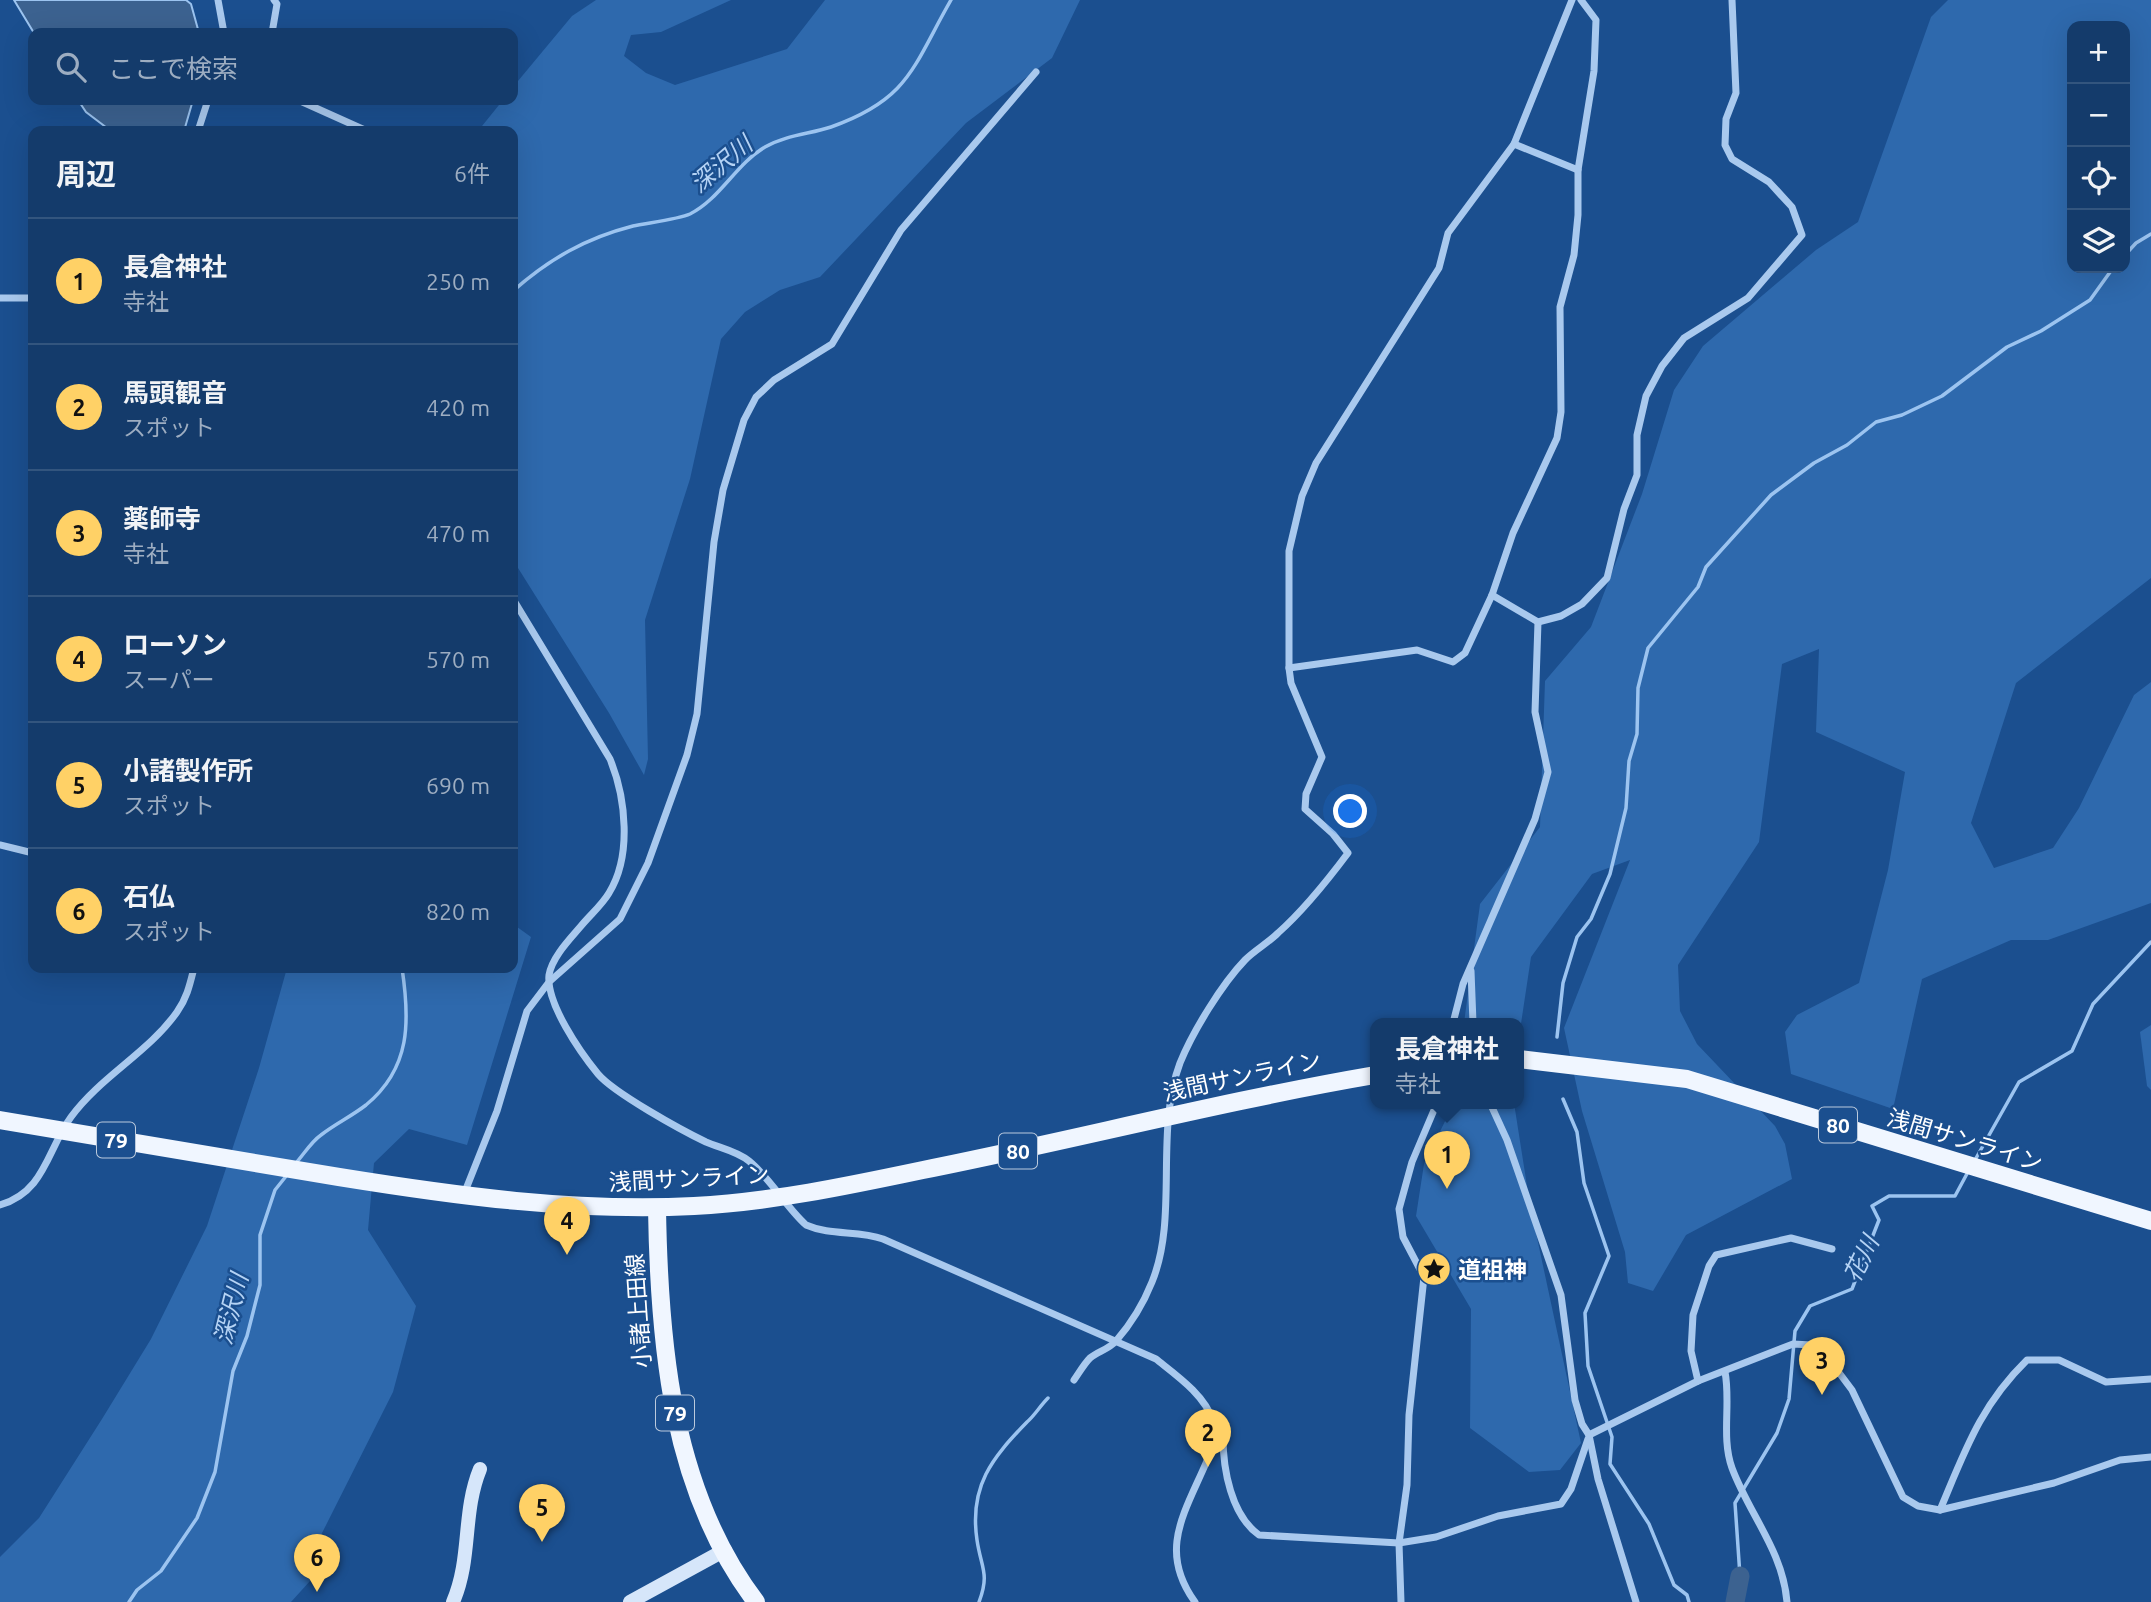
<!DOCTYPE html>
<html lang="ja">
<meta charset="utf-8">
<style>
body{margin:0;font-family:Ubuntu,"Noto Sans JP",sans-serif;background:#1d4271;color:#f1f3f6}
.controls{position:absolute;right:21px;top:21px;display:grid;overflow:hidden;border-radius:14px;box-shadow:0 7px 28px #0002}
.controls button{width:63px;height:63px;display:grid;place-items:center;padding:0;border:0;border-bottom:2px solid #33557e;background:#143b6b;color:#f1f3f6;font:35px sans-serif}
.you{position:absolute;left:1351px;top:812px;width:24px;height:24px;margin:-18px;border:5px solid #fff;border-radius:50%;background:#1a73e8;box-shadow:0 0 0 10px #1a73e833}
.badge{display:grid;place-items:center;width:46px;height:46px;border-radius:50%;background:#ffd166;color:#111;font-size:23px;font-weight:700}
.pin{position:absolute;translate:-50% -58px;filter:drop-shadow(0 2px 4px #0008)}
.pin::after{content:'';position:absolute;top:37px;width:24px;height:21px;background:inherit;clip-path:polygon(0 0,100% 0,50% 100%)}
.popup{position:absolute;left:1370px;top:1018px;width:154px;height:91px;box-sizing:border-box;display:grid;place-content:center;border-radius:14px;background:#143b6b;filter:drop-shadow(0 2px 5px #0005);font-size:23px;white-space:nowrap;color:#9dadc1}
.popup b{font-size:26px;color:#f1f3f6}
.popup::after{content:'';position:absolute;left:50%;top:100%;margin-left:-14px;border:14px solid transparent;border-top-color:#143b6b}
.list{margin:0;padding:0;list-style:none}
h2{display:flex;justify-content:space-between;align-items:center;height:91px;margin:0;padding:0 28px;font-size:30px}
h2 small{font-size:23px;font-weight:400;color:#9dadc1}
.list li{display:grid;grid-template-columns:46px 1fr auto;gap:21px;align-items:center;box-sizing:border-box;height:126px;padding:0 28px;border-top:2px solid #33557e}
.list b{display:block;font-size:26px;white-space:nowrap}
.list p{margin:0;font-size:23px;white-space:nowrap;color:#9dadc1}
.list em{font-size:23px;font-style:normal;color:#9dadc1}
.icon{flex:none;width:38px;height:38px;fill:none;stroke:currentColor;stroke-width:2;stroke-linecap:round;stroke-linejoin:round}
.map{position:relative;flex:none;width:2151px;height:1602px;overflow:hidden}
.search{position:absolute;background:#143b6b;box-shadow:0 7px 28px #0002;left:28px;top:28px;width:490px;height:77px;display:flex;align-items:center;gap:18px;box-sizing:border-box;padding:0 24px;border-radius:14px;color:#9dadc1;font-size:26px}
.panel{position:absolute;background:#143b6b;box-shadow:0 7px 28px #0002;left:28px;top:126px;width:490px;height:847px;border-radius:14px}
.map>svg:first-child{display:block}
.green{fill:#2e69ad;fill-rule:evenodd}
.water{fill:#3c6290;stroke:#9cc4f0;stroke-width:2}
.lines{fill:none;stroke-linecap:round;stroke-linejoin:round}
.stream{stroke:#9cc4f0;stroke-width:3.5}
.river{stroke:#3c6290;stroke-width:19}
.street{stroke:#a9c9ee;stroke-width:7}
.secondary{stroke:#d6e6fa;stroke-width:14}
.primary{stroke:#f0f6ff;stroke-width:18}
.labels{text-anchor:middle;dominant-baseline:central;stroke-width:5;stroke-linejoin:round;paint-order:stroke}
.shield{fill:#1b4f8f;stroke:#bbcadd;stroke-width:2}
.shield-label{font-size:21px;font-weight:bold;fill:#fff}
.street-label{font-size:23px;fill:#fff;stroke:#1b4f8f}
.poi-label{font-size:23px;font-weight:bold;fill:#fff;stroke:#1b4f8f;text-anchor:start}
.water-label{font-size:24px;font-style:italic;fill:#b5d3f5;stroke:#1b4f8f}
</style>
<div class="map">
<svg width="2151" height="1602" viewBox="0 0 2151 1602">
<rect width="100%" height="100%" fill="#1b4f8f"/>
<g class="green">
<path d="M596,0H731L661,32L631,35L624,56L646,73L675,85L787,49L825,0H1080L1052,58L966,123L820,277L780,290L745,312L721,339L690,479L645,620L648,759L644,775L609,713L513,560V131H478L503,100H513V87L572,16Z"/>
<path d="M1948,0H2151V578L2016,683L1971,823L1994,868L2053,848L2079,808L2134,695L2151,682V903L2048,940H2011L1922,979L1893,1109L1791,1074L1785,1032L1797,1015L1859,983L1888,870L1905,772L1816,732L1819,649L1782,664L1759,842L1678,965L1680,1011L1697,1044L1775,1126L1785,1144L1792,1179L1686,1235L1653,1291L1628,1283L1625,1252L1582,1111L1564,1028L1630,860L1592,874L1531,957L1519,1037V1023H1464L1480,904L1540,827L1545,681L1591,627L1642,494L1674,390L1703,346L1816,250L1858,222L1931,17ZM2072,26H2125V268H2072Z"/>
<path d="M513,924L531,937L467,1145L409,1129L374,1163L368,1230L416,1306L393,1392L320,1537L310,1581L291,1602H0V1557L39,1518L102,1419L151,1339L207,1226L259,1068L287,968H513Z"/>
<path d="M2151,1025V1090L2147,1086L2140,1032Z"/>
<path d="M1454,1103H1514L1530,1205L1581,1443L1560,1470L1529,1472L1470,1428L1471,1309L1416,1216L1424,1164Z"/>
</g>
<g class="water">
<path d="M14,0H186L191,4L199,33H34Z"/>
<path d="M78,100H193L184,131H111L86,112Z"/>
</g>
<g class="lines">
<g class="stream">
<path d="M2125,255L2136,243L2151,234"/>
<path d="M513,291C549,259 586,238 633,226C647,223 679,219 690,214C720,199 736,164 765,147C786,135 810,134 831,127C910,99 913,66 951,0"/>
<path d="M1557,1037L1563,983L1577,937L1591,919L1610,874L1626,808L1629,761L1637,734L1638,688L1648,648L1698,587L1706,567L1771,495L1814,463L1847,445L1876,422L1902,415L1942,396L2007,347L2041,331L2090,300L2113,268"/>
<path d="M1563,1099L1577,1132L1584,1183L1609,1256L1585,1313L1588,1366L1612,1437L1610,1464L1649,1524L1674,1585L1687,1595L1689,1602"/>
<path d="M1975,1160L2019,1082L2072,1051L2093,1004L2151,942"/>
<path d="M296,1163C304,1154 311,1142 321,1135C335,1124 352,1116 366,1105C411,1068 410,1021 402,968"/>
<path d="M1740,1576L1735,1503L1777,1433L1789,1399L1795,1331L1810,1306L1852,1289L1879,1220L1872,1206L1889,1196H1955L1969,1170"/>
<path d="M129,1602L137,1590L161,1571L197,1518L215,1472L233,1371L247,1336L260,1285V1235L275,1190L287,1175"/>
<path d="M979,1602C990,1573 981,1568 977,1540C969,1486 992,1458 1027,1422C1035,1415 1040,1406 1048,1398"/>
</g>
<path class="river" d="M1735,1602L1740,1576"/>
<g class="street">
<path d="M218,0L224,33"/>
<path d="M272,33L277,4L274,0"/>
<path d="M298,100L367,131"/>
<path d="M198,131L208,100"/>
<path d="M1514,144L1578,170"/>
<path d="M0,298H33"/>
<path d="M1492,595L1538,622L1561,616L1582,604L1607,578L1624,509L1637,475V435L1646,396L1662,366L1684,338L1748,298L1802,235L1792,207L1769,182L1732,159L1725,145L1726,119L1736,93L1732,0"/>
<path d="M513,599L610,759C626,798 632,856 609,893C602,905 590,915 581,926C570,939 552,957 549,975C546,1003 580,1052 598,1074C614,1093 681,1130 706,1142C720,1148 737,1151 749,1161C771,1179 785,1206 806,1225C831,1236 858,1230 883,1239L1156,1359C1176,1375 1205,1395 1213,1421C1217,1435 1211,1451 1206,1463C1184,1514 1158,1551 1195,1602"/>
<path d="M1289,668L1417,650L1453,662L1465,653L1492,595L1513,533L1557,438L1561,412L1560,307L1574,255L1578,215V170L1594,71L1596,20L1581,0"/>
<path d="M0,845L33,853"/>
<path d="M1471,971L1473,1023"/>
<path d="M1453,1023L1463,984L1535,819L1548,772L1535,712L1538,622"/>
<path d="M1490,1103L1507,1140L1561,1295L1575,1400L1582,1424L1589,1435L1598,1479L1636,1602"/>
<path d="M464,1194L497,1111L527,1011L549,982L620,919L648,863L687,755L697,714L714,542L723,490L744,420L756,397L774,380L832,344L901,230L1036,72"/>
<path d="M0,1205C45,1192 47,1150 71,1117C100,1077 149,1052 177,1012C187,998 190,984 194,968"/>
<path d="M1725,1372C1731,1402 1721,1438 1732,1468C1749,1514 1783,1551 1787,1602"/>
<path d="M1074,1380C1079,1373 1084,1364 1090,1358C1098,1351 1108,1350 1116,1341C1130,1325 1144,1302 1152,1282C1179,1216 1154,1132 1180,1063C1193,1031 1222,984 1245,960C1255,950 1268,943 1278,933C1304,910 1327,881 1348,853L1333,834L1305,809L1306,794L1322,757L1291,683L1289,668V551L1302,496L1316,463L1439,268L1448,233L1514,144L1572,0"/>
<path d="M1698,1381L1691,1351L1693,1315L1709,1266L1716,1255L1791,1238L1832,1249"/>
<path d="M1214,1434L1223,1437C1223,1469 1231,1515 1259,1535L1399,1543L1436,1537L1498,1516L1561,1504L1571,1489L1588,1439"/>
<path d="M1589,1435L1698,1381L1793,1344L1811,1345L1822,1350L1852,1390L1903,1497L1918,1506L1940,1510L2054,1483L2120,1460L2151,1457"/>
<path d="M1940,1510C1965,1451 1980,1406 2027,1360H2059L2106,1382L2151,1379"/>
<path d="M1401,1602L1399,1543L1407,1485L1409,1415L1424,1277L1403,1237L1399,1209L1412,1162L1437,1103"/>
</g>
<g class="secondary">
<path d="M453,1602C472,1558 462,1513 480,1469"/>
<path d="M630,1602L725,1550"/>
</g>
<g class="primary">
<path d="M1519,1059L1687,1079L2151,1221"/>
<path d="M0,1120C113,1139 226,1159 339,1177C457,1196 574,1212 694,1206C771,1202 847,1186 923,1170C1074,1140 1223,1101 1375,1075"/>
<path d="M657,1208C659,1343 671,1490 756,1602"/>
</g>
</g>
<defs>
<g id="sight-disc" transform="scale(1.75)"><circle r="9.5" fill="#ffd166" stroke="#1b4f8f"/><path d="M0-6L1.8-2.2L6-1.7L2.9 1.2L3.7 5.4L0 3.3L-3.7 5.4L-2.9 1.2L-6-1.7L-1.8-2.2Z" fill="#111"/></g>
</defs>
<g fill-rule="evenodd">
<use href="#sight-disc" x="1434" y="1269"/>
</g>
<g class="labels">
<g class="shield">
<rect x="1819" y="1107.5" width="38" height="35" rx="5"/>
<rect x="97" y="1122.5" width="38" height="35" rx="5"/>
<rect x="999" y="1133.5" width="38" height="35" rx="5"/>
<rect x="656" y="1395.5" width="38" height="35" rx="5"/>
</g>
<g class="shield-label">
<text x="1838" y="1125">80</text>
<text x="116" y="1140">79</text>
<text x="1018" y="1151">80</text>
<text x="675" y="1413">79</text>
</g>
<g class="street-label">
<text transform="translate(1242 1076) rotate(-12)">浅間サンライン</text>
<text transform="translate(1965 1140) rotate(17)">浅間サンライン</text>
<text transform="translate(689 1178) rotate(-3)">浅間サンライン</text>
<text transform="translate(638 1311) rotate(-94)">小諸上田線</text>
</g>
<g class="poi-label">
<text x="1458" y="1269">道祖神</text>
</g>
<g class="water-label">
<text transform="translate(721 164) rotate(-40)">深沢川</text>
<text transform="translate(1861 1259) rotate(-64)">花川</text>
<text transform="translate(231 1309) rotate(-76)">深沢川</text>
</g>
</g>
</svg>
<div class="controls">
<button>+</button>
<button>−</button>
<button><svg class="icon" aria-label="locate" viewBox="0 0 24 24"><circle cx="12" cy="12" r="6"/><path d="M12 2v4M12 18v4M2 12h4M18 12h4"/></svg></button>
<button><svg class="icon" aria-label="layers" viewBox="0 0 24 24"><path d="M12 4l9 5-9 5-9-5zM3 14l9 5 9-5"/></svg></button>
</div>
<div class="you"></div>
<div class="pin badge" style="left:1447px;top:1189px">1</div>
<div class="popup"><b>長倉神社</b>寺社</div>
<div class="pin badge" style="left:1208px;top:1467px">2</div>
<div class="pin badge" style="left:1822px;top:1395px">3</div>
<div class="pin badge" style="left:567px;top:1255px">4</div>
<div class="pin badge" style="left:542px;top:1542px">5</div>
<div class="pin badge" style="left:317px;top:1592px">6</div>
<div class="search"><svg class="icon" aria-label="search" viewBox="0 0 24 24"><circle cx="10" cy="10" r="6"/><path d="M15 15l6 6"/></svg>ここで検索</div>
<section class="panel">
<h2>周辺<small>6件</small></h2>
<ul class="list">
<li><span class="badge">1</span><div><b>長倉神社</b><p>寺社</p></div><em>250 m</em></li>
<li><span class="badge">2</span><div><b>馬頭観音</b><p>スポット</p></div><em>420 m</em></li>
<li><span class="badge">3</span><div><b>薬師寺</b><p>寺社</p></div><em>470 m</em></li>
<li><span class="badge">4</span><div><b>ローソン</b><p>スーパー</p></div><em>570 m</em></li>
<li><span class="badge">5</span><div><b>小諸製作所</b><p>スポット</p></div><em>690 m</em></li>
<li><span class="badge">6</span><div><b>石仏</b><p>スポット</p></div><em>820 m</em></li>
</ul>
</section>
</div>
